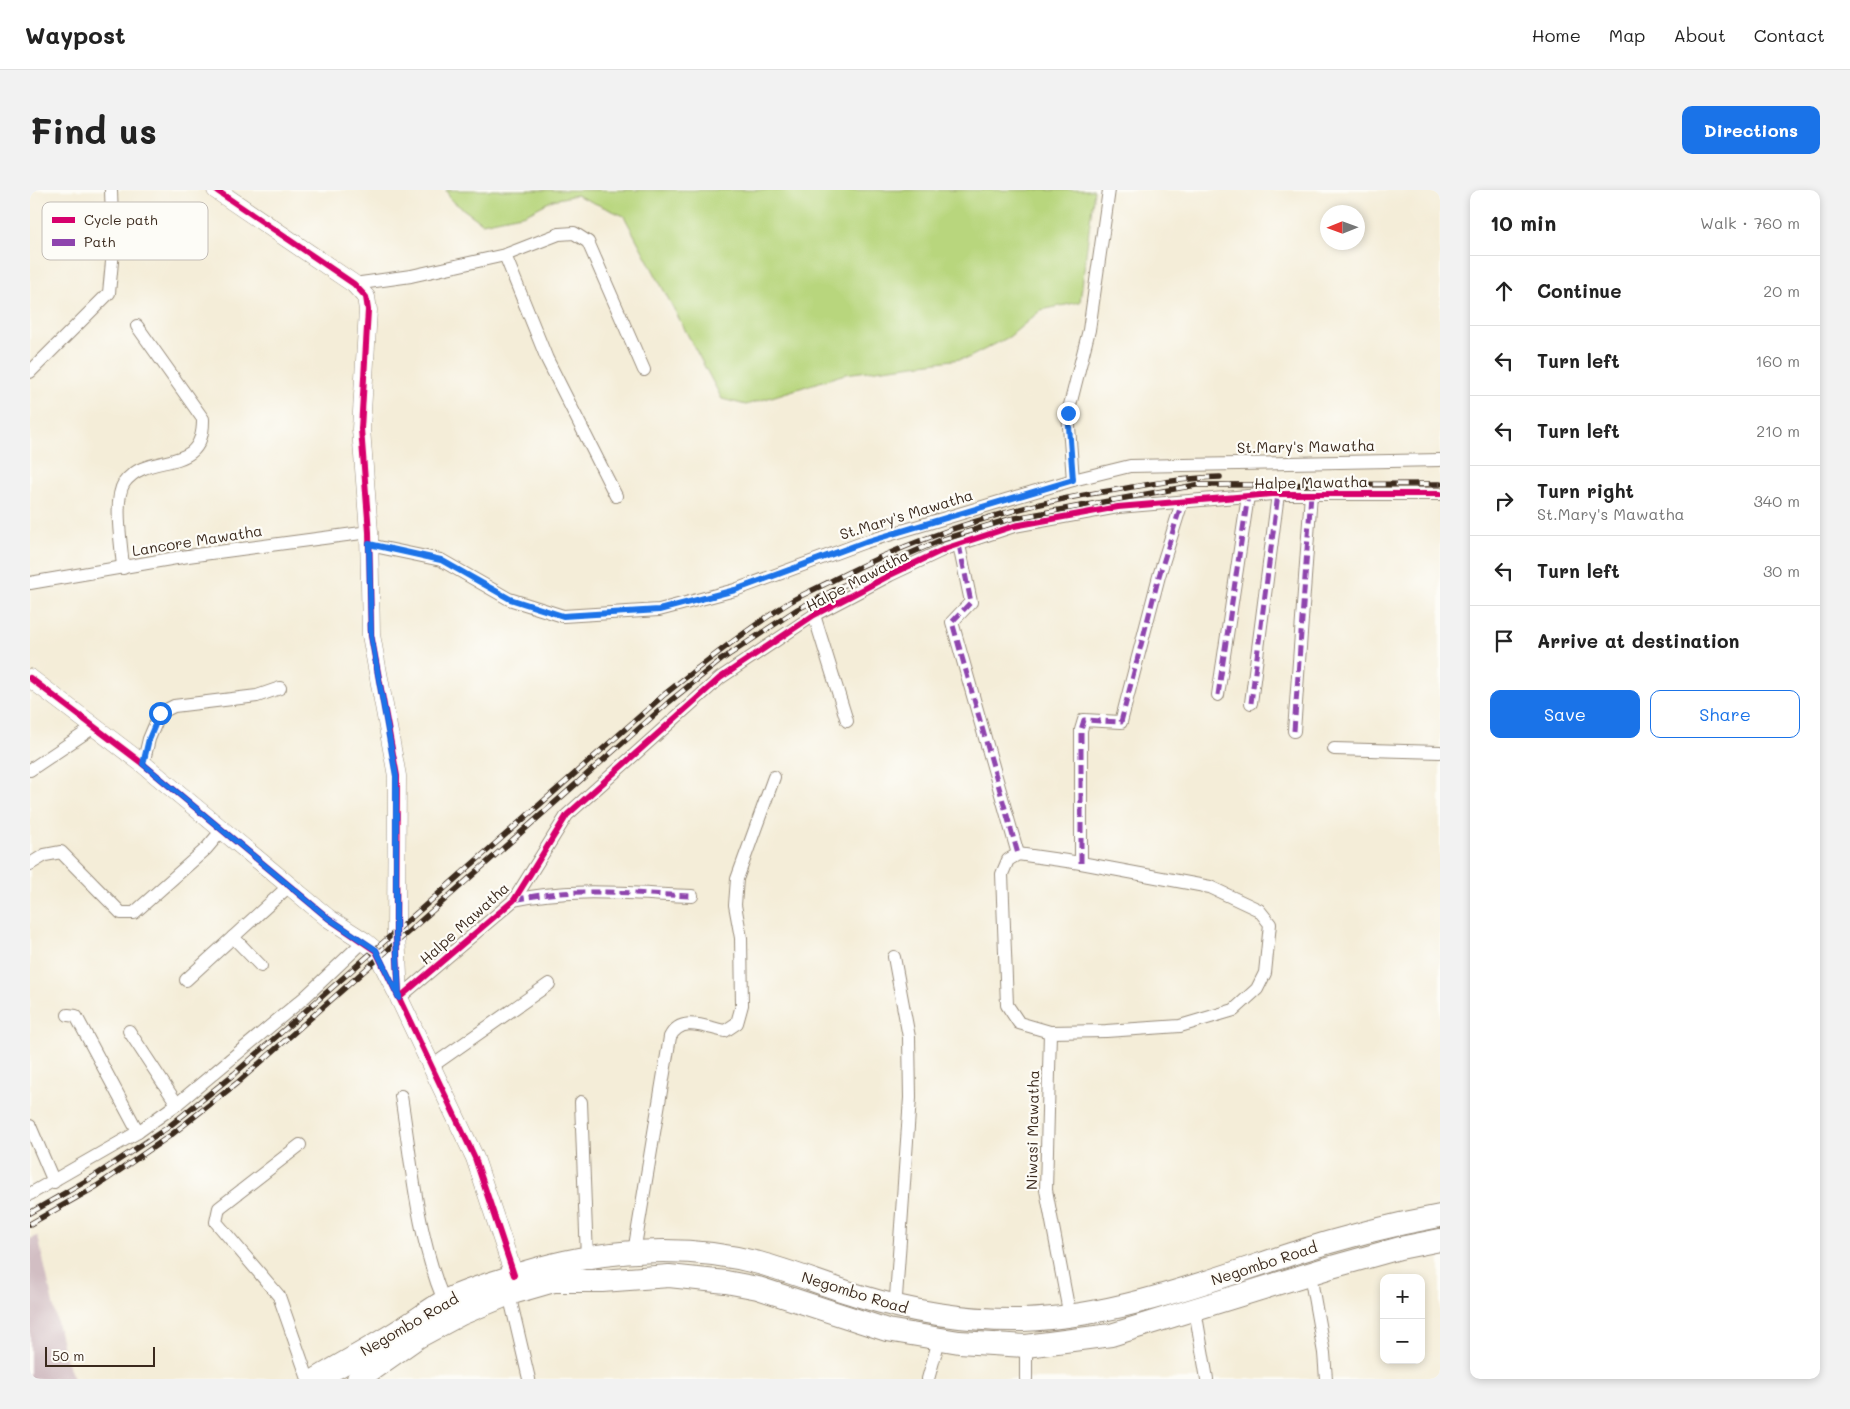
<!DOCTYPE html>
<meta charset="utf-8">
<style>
body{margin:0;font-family:Mali,sans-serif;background:#f2f2f2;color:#222}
.controls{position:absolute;right:15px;bottom:15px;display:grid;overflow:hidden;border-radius:10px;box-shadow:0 2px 8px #0003}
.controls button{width:45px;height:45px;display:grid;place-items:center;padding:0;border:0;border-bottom:1px solid #e0e0e0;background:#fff;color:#222;font:25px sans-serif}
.compass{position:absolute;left:1290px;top:15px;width:45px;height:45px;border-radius:50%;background:#fff;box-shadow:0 2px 8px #0003;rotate:269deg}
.scale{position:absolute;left:15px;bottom:12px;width:110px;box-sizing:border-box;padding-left:5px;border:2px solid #3b2a1e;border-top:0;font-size:14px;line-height:18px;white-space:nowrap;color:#3b2a1e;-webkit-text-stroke:4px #fdfcf7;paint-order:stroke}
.stop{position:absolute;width:15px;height:15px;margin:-11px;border:4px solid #1a73e8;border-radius:50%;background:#fff}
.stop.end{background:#1a73e8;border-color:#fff;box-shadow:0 1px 5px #0008}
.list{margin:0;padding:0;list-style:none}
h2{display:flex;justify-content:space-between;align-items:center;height:65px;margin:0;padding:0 20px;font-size:21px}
h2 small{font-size:16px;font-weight:400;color:#767676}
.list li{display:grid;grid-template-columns:32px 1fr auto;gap:15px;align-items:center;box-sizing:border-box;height:70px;padding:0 20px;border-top:1px solid #e0e0e0}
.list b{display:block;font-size:19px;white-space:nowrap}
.list p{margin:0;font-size:16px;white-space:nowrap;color:#767676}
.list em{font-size:16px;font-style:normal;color:#767676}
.actions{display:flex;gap:10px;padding:15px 20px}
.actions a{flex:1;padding:11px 0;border:1px solid #1a73e8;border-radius:10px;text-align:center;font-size:18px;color:#1a73e8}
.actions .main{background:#1a73e8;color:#fff}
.icon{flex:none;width:28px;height:28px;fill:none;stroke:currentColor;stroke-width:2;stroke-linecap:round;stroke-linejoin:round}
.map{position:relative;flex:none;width:1410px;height:1189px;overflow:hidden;border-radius:10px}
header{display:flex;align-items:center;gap:30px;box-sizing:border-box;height:70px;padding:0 25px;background:#fff;border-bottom:1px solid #e0e0e0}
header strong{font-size:24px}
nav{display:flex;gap:28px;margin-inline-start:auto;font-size:18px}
.intro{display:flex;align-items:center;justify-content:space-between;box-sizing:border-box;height:120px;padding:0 30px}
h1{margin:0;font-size:35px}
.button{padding:12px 22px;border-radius:10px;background:#1a73e8;color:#fff;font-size:18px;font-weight:700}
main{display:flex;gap:30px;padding:0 30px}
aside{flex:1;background:#fff;border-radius:10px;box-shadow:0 2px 8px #0003}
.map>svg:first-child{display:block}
.industrial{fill:#d2bec3}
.green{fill:#b8d67d;stroke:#7a804e}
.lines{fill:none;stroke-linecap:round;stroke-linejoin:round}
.street-casing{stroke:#988c7b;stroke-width:14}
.secondary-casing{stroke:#988c7b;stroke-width:19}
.highway-casing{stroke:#988c7b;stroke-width:24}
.street{stroke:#fff;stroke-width:12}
.secondary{stroke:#fff;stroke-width:18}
.highway{stroke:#fff;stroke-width:22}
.rail-casing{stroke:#3b2a1e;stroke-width:5.5}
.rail{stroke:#fdfcf7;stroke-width:4;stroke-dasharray:11;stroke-linecap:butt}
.quiet{stroke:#8e44ad;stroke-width:5;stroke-dasharray:10 5;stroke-linecap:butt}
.cycleway-casing{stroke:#fdfcf7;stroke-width:9}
.cycleway{stroke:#d6006c;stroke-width:6}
.route{stroke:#1a73e8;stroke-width:6}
.labels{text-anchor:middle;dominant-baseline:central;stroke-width:4.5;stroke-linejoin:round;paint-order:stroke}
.street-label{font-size:15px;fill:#3b2a1e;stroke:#fdfcf7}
.key{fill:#fdfcf7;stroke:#c3bdb6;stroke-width:1}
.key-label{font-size:14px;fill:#3b2a1e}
</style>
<header>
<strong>Waypost</strong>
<nav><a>Home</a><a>Map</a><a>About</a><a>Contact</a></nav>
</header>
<div class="intro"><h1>Find us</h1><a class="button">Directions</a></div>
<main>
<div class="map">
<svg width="1410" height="1189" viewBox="0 0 1410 1189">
<rect width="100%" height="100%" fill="#fdfcf7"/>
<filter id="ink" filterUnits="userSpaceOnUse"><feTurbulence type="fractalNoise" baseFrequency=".02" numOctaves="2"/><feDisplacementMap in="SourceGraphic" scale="10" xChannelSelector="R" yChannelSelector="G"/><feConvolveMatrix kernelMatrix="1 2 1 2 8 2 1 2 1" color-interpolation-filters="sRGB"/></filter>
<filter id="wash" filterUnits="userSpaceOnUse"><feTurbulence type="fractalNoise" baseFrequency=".0096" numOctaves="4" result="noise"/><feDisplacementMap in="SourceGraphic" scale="20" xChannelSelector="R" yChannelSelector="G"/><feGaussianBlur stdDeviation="1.12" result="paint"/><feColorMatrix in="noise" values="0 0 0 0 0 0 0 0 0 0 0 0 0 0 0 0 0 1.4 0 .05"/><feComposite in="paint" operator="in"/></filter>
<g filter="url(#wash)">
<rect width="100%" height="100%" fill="#f4edd8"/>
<path class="industrial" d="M8,1046L35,1168L44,1189H0V1049Z"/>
<path class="green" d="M416,0H1064L1050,112L1011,120L979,147L938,168L815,184L716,215L692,209L594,26L546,5L523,10L496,24L452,33L421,10Z"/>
</g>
<g filter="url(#ink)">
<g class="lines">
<g class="street-casing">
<g id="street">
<path d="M475,65L517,169L586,306"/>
<path d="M324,94L381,86L475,65L529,44L544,43L558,52L614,180"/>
<path d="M0,182L79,103L83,61L81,0"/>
<path d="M1043,290L1038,223L1059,140L1079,0"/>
<path d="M339,355L411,370L479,409L533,426L629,420L705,400L835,352L1043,290L1100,276L1410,270"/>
<path d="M929,355L941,412L922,432L988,664"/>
<path d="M93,378C92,358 83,310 94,293C118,259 174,288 173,229L107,136"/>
<path d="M0,393L158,366L339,342"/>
<path d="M784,425L817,531"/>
<path d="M1188,505L1218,306"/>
<path d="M1221,513L1248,304"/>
<path d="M1264,541L1281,304"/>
<path d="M1304,559L1410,562"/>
<path d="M113,574L119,549L130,523L144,516L227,506L250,498"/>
<path d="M0,580L64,537"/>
<path d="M988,664L1051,673L1180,697L1229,720L1240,734L1235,783L1227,799L1204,820L1150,836L1076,841L1020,842L989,833L977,815L972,684L978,670Z"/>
<path d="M1051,673V540L1054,530L1091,532L1129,386L1152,312"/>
<path d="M0,674L15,665L31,662L91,723H104L176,659L192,640"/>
<path d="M484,710C541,697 603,704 662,706"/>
<path d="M203,747L231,776"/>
<path d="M864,767L879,847L880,908L866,1107L864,1116"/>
<path d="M156,790L259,696"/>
<path d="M369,808L484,710L537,625L690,488L784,425L860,385L917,358L984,336L1088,317L1242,304H1410"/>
<path d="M38,825L46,826L108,942"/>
<path d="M99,841L147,914"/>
<path d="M1020,842L1016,1000L1040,1127"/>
<path d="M402,876L519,794"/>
<path d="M371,906C382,975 387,1046 414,1111"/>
<path d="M551,912L557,1068"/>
<path d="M0,936L24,992"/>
<path d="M270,955L189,1018L186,1032L249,1106L278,1189"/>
<path d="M0,1004L108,942L147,914L275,807L334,751"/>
<path d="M604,1062L640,847C651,825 675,837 695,841L707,833L712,815L711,748L705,715L707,689L744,587"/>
<path d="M1280,1084L1294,1163L1296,1189"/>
<path d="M479,1104L499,1189"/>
<path d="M1165,1120L1177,1189"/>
<path d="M898,1189L909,1150"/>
<path d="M996,1189V1156"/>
</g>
</g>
<g class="secondary-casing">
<g id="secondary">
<path d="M186,0L324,94L336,107L338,120L331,239L339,342L341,445L367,586L366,743L369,808L445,968L484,1085"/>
<path d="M0,488L113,574L298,728L334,751L346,761L366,801"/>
</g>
</g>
<g class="highway-casing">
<g id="highway">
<path d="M287,1189C315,1172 345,1156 373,1138C387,1130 399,1120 413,1112C430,1103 449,1097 468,1091C550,1062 643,1050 729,1073C763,1082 796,1096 830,1106C882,1122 938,1131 993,1130C1083,1127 1176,1092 1261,1064C1310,1048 1360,1035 1410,1026"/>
<path d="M328,1189L388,1147L431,1124L479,1104L524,1091H572L639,1086L696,1092L728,1098L857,1140L929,1152L996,1156L1081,1145L1298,1078L1370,1058L1410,1050"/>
</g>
</g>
<use href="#street" class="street"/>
<use href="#secondary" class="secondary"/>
<use href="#highway" class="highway"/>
<g class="rail-casing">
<g id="rail">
<path d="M0,1023L63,987L137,938L204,884L635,504C675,472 716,440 760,412C775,403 792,396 807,388C895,343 988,314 1085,300C1120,294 1155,288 1190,287"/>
<path d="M0,1034L67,996L141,945L207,893L639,512L691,470L766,420L849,377L911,350L980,329L1166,295L1410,294"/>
</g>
</g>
<use href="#rail" class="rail"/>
<g class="quiet">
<path d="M929,355L941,412L922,432L988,664"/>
<path d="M1188,505L1218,306"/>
<path d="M1221,513L1248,304"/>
<path d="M1264,541L1281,304"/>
<path d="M1051,673V540L1054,530L1091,532L1129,386L1152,312"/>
<path d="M485,710C542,696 604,704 662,706"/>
</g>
<g class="cycleway-casing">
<g id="cycleway">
<path d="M186,0L324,94L336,107L338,120L331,239L339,342L341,445L367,586L366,743L369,808L445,968L484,1085"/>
<path d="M0,488L113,574L298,728L346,761L369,808L484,710L537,625L690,488L784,425L860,385L917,358L984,336L1088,317L1242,304H1410"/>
</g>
</g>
<use href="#cycleway" class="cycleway"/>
</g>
</g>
<g class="lines" filter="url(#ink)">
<path class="route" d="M130,523L119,549L113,574L298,728L346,760L369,808L366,743V586L341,445L339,354L411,370L480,409L533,426L629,420L705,400L835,352L1043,290L1038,223"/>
</g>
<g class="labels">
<g class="street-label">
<text transform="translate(1276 256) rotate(-1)">St.Mary's Mawatha</text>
<text transform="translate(1281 292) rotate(-1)">Halpe Mawatha</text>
<text transform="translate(876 324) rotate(-17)">St.Mary's Mawatha</text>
<text transform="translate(167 350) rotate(-9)">Lancore Mawatha</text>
<text transform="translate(827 390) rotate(-28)">Halpe Mawatha</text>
<text transform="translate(434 733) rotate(-42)">Halpe Mawatha</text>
<text transform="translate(1002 940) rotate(-89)">Niwasi Mawatha</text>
<text transform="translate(1234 1073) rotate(-18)">Negombo Road</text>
<text transform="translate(825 1102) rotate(17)">Negombo Road</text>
<text transform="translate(379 1134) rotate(-30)">Negombo Road</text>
</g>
</g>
<rect x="12" y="12" width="166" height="58" rx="8" class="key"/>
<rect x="22" y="27" width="23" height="6" fill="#d6006c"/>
<rect x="22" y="49" width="23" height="7" fill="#8e44ad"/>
<g class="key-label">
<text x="54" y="35">Cycle path</text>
<text x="54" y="57">Path</text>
</g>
</svg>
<div class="controls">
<button>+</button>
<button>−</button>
</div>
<svg class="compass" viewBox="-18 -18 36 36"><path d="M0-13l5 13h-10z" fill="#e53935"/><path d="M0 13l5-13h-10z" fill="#767676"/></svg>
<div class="scale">50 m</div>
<div class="stop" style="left:130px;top:523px"></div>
<div class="stop end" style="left:1038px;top:223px"></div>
</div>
<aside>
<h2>10 min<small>Walk · 760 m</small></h2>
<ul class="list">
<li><svg class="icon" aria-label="ahead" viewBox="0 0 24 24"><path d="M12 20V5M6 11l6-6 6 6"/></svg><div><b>Continue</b></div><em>20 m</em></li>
<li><svg class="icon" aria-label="left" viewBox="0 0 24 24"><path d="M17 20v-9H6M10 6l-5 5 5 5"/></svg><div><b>Turn left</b></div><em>160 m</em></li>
<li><svg class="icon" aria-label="left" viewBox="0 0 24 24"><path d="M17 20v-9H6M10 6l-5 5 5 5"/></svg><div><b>Turn left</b></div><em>210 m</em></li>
<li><svg class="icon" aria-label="right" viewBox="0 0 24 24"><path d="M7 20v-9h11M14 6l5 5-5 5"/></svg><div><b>Turn right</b><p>St.Mary's Mawatha</p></div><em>340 m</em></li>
<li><svg class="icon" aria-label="left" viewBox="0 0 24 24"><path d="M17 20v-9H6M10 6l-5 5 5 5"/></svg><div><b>Turn left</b></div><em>30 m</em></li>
<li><svg class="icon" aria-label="arrive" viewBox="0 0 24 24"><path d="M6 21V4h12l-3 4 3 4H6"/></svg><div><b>Arrive at destination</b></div></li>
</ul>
<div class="actions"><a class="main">Save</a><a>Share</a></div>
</aside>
</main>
